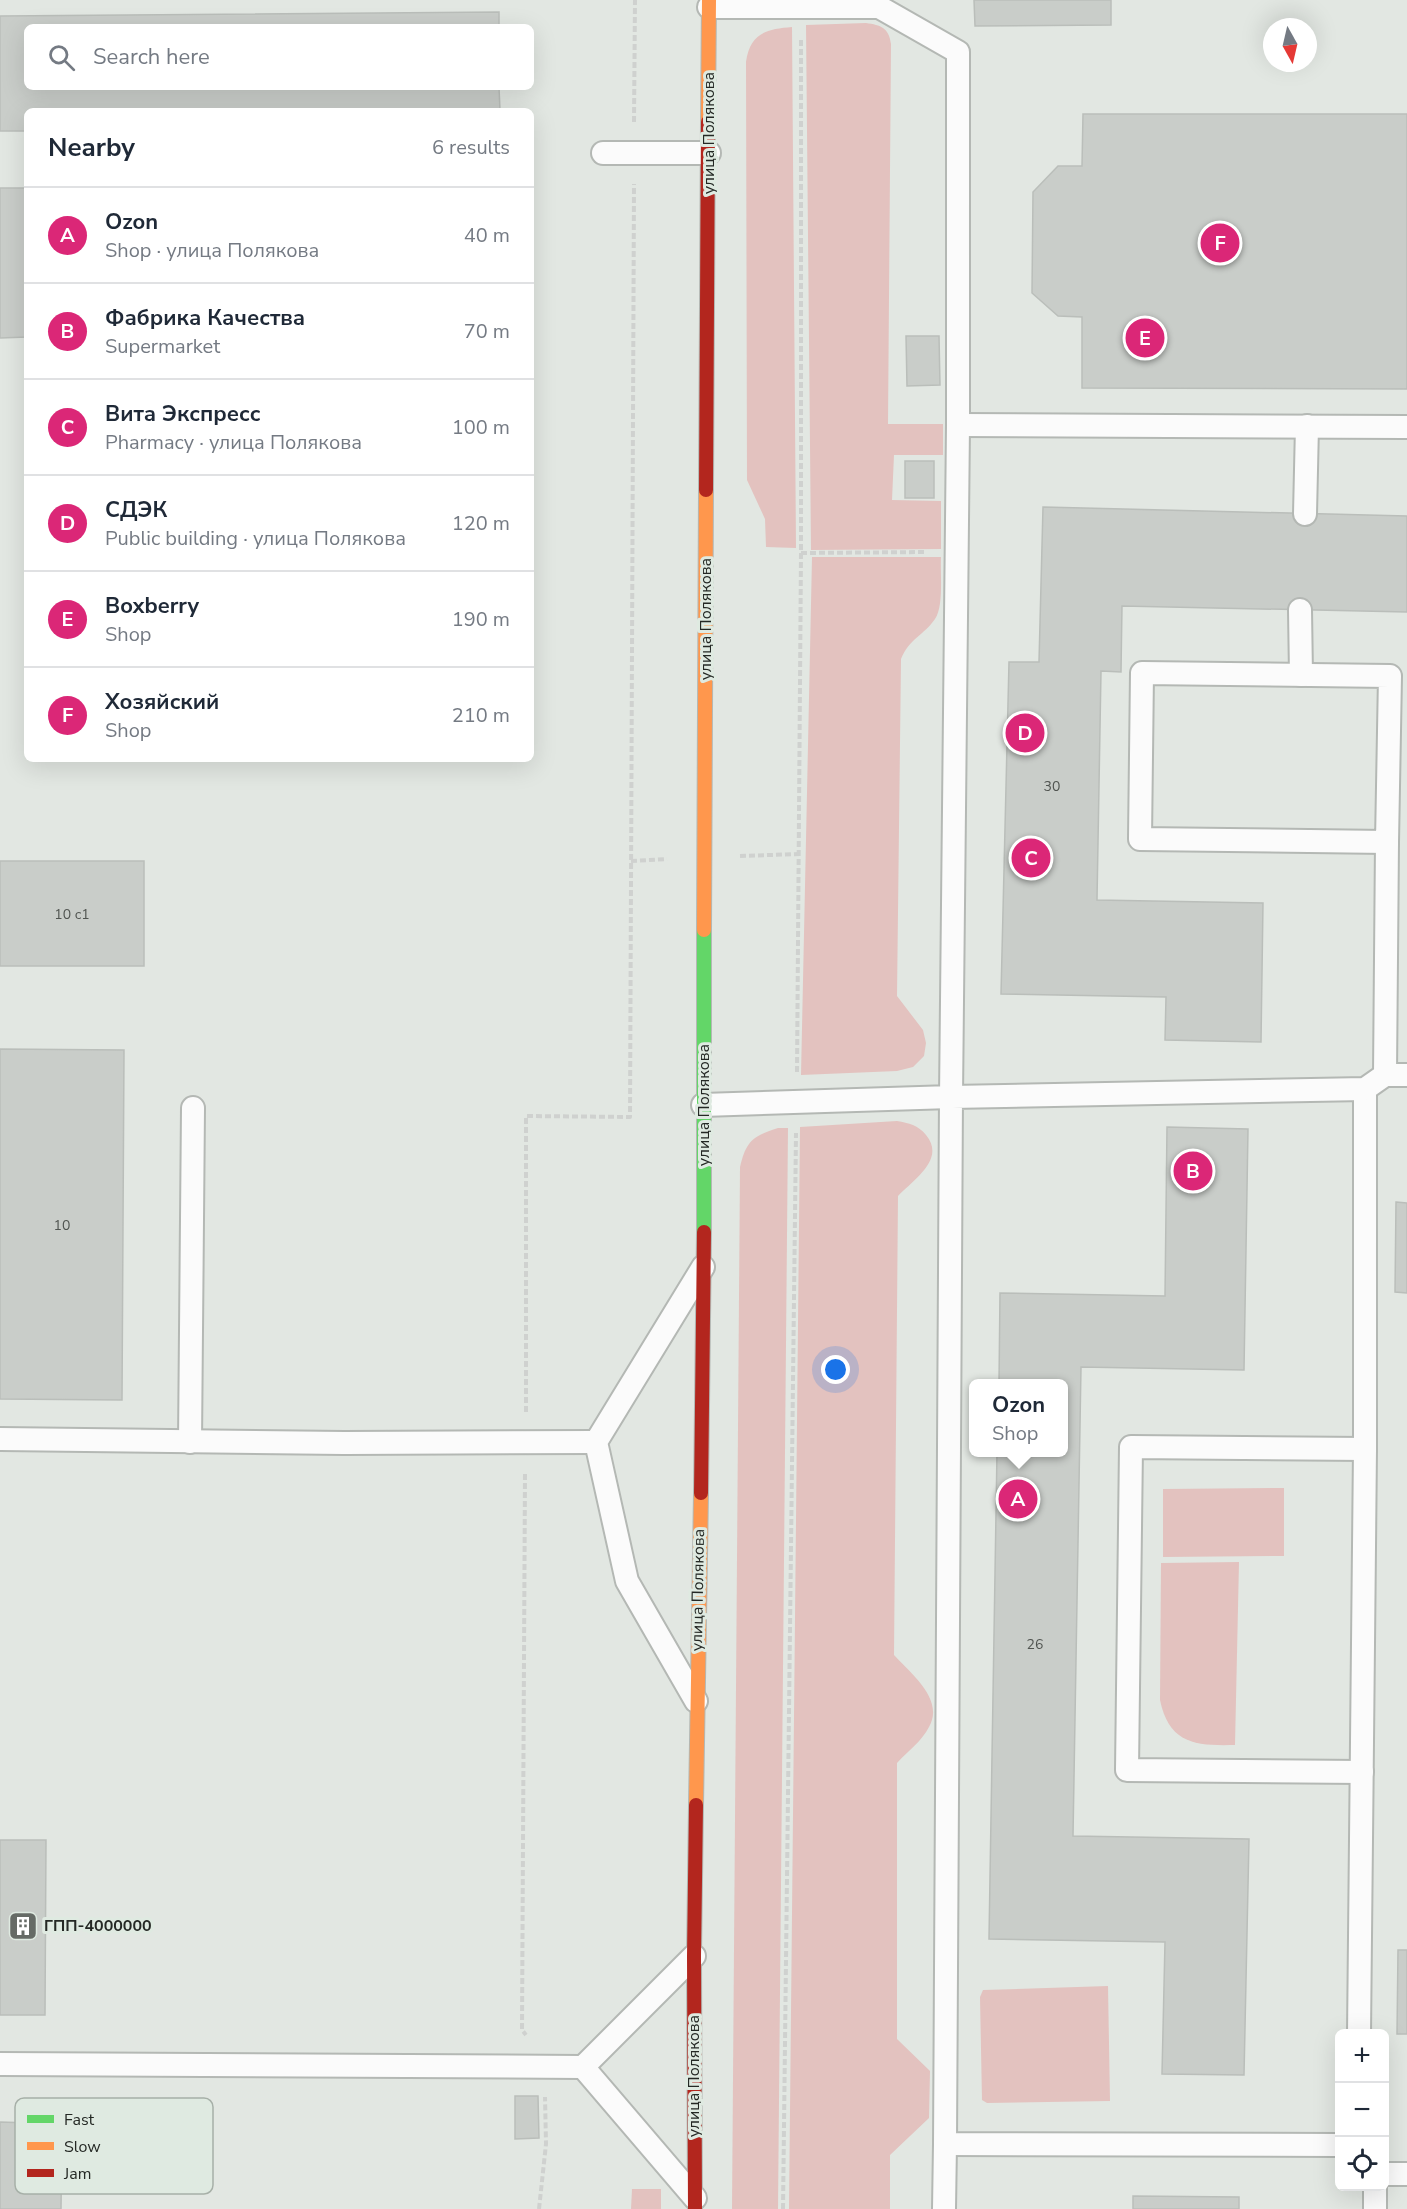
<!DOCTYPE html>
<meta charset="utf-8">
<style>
body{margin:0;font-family:"Nunito Sans",sans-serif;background:#f6f6f7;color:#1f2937}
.controls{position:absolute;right:18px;bottom:18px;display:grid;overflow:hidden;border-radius:9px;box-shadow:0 6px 24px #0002}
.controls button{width:54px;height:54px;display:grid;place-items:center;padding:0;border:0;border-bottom:2px solid #e0e1e3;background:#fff;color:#1f2937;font:30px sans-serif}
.compass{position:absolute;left:1263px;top:18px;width:54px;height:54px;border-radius:50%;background:#fff;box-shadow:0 6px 24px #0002;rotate:172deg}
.you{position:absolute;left:836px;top:1370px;width:21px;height:21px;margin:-15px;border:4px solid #fff;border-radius:50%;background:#1a73e8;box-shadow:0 0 0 9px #1a73e833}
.badge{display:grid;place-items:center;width:39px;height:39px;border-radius:50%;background:#db2777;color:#fff;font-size:20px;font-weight:700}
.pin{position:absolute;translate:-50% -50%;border:3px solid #fff;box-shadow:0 2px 6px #0006}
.popup{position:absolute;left:969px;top:1379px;width:99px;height:78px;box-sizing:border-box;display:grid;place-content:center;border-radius:9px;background:#fff;filter:drop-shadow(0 2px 4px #0005);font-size:20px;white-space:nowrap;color:#747a83}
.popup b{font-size:22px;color:#1f2937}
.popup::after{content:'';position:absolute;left:50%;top:100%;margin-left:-12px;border:12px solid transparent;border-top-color:#fff}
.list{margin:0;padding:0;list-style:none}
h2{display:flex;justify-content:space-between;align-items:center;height:78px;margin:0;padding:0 24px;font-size:26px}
h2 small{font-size:20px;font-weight:400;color:#747a83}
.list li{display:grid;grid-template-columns:39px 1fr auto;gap:18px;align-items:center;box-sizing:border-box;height:96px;padding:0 24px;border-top:2px solid #e0e1e3}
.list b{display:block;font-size:22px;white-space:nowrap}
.list p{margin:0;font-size:20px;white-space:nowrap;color:#747a83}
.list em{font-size:20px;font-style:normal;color:#747a83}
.icon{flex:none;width:33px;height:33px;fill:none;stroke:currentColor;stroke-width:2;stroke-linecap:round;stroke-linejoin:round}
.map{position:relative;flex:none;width:1407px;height:2209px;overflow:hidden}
.search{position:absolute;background:#fff;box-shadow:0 6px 24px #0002;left:24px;top:24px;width:510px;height:66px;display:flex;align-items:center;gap:15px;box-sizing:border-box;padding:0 21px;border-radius:9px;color:#747a83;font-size:22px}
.panel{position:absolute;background:#fff;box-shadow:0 6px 24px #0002;left:24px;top:108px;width:510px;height:654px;border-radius:9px}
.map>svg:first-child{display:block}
.green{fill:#e3c2bf}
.building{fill:#c9cdc9;stroke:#babeba;stroke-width:1.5}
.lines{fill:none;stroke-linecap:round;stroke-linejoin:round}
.lane-casing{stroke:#b4b8b4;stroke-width:26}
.fast-casing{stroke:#b4b8b4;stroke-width:16}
.slow-casing{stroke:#b4b8b4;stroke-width:16}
.jam-casing{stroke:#b4b8b4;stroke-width:16}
.path{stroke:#cfd1cf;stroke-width:4;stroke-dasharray:6 3;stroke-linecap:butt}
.lane{stroke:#fbfbfb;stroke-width:22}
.fast{stroke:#63d668;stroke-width:14}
.slow{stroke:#ff974d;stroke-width:14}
.jam{stroke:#b3261e;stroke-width:14}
.labels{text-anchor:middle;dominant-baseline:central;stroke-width:6;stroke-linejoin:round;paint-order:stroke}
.number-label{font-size:14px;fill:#505450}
.street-label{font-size:16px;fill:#242824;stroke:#dfeae1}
.poi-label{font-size:16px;font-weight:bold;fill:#242824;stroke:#dfeae1;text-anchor:start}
.key{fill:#dfeae1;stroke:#a7b0a8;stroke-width:1.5}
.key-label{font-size:16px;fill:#242824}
</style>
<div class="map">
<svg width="1407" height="2209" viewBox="0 0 1407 2209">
<rect width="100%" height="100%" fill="#e2e7e2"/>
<g class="green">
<path d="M866,23C881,25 889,28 891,44L888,424H943V455H894L892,500L941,501V549L811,550L806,25Z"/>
<path d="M792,27L796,548L766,547L765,519L747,480L746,62C750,33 767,29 792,27Z"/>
<path d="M812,557H941C940,573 944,606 935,619C924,635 909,639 901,659L897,996L923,1030L926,1043L924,1056L913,1067L897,1071L801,1075Z"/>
<path d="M897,1121C909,1123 918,1125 926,1135C946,1159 914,1179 898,1196L894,1655C910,1673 945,1699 929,1727C922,1741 908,1751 897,1763V2039L930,2071L929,2118L890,2155V2209H789L800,1127Z"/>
<path d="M778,1128H788L778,2209H732L740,1167C746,1141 753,1136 778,1128Z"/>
<path d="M1284,1488V1556L1163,1557V1489Z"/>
<path d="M1239,1562L1235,1745C1196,1746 1169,1744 1160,1700L1161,1563Z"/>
<path d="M1108,1986L1110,2101L987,2103L982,2100L980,1997L983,1990Z"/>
<path d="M632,2189H661V2209H631Z"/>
</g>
<g class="building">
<path d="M974,0H1111V25L975,26Z"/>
<path d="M499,12V27H27V87H499L500,111H27V131H0V16Z"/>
<path d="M1083,114H1407V389L1082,388V317L1058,316L1032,293L1033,192L1058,166H1082Z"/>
<path d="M0,188H27V337L0,338Z"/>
<path d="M906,336H939L940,385L907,386Z"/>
<rect x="905" y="461" width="29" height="37"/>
<path d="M1043,507L1407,516V612L1122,606L1121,672L1101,671L1097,900L1263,903L1261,1042L1165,1040L1166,997L1001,994L1009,662H1039Z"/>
<rect x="0" y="861" width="144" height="105"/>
<path d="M0,1049L124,1050L122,1400L0,1399Z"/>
<path d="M1167,1127L1248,1129L1244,1370L1081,1367L1073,1836L1249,1839L1244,2075L1162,2074L1165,1942L989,1939L997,1452H1063V1384H999L1000,1293L1165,1296Z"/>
<path d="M1396,1202L1407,1203V1293L1395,1292Z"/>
<path d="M0,1840H46L45,2015H0Z"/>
<path d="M1398,1950H1407V2034H1397Z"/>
<path d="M515,2096H538L539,2138L515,2139Z"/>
<path d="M0,2122L62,2124L61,2209H0Z"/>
<path d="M1133,2196L1239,2197V2209H1133Z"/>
</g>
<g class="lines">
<g class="lane-casing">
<g id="lane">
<path d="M603,153H709"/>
<path d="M958,425L1407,427"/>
<path d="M1305,514L1307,426"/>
<path d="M1300,610L1301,675"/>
<path d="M1142,673L1390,676L1387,842L1140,839Z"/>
<path d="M1385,1075H1407"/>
<path d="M703,1105L951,1097L958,425V52L879,7H709"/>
<path d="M0,1439L344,1443L596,1442"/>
<path d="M190,1442L193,1108"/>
<path d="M696,1701L627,1581L596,1442L703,1267"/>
<path d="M1362,1772L1127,1770L1131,1447L1365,1449"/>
<path d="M1359,2034L1365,1449V1089"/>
<path d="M0,2064L583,2067L694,1956"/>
<path d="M583,2067L695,2198"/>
<path d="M1340,2145L945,2144L951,1097L1365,1089L1385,1075L1387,842"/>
<path d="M1384,2174H1407"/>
<path d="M944,2209L945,2144"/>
<path d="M1375,2209V2186"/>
</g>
</g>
<g class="fast-casing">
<path id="fast" d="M704,930V1232"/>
</g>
<g class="slow-casing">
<g id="slow">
<path d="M708,122L709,0"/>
<path d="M704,930L706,490"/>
<path d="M696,1805L701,1493"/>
</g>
</g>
<g class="jam-casing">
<g id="jam">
<path d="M706,490L708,122"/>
<path d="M701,1493L704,1232"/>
<path d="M695,2209L694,1956L696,1805"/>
</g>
</g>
<g class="path">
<path d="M634,122L635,0"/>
<path d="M801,553L926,552"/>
<path d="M740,856L800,854"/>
<path d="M631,861L667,859"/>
<path d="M797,1072L801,553V38"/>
<path d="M526,1412V1116L630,1117L634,184"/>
<path d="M525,1474L522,2030L526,2035"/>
<path d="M539,2209L546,2144L545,2097"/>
<path d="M783,2209L796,1133"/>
</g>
<use href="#lane" class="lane"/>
<use href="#fast" class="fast"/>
<use href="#slow" class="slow"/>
<use href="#jam" class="jam"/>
</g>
<defs>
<g id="building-square" transform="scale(1.5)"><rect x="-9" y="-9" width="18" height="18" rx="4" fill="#666b66" stroke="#dfeae1"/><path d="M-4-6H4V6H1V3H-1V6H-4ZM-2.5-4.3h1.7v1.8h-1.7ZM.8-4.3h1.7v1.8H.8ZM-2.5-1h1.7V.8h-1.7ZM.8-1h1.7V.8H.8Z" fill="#fff"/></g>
</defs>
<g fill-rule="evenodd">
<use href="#building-square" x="23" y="1926"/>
</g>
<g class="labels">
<g class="number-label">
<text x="1052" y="786">30</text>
<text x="72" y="914">10 с1</text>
<text x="62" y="1225">10</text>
<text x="1035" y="1644">26</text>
</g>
<g class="street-label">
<text transform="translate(709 133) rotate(-90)">улица Полякова</text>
<text transform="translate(706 619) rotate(-90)">улица Полякова</text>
<text transform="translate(704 1105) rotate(-90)">улица Полякова</text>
<text transform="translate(698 1590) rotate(-89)">улица Полякова</text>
<text transform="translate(694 2076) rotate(-90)">улица Полякова</text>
</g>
<g class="poi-label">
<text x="44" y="1926">ГПП-4000000</text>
</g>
</g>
<rect x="15" y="2098" width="198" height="96" rx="9" class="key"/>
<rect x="27" y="2115" width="27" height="8" fill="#63d668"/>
<rect x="27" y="2142" width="27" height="8" fill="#ff974d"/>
<rect x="27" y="2169" width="27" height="8" fill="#b3261e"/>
<g class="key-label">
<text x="64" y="2125">Fast</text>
<text x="64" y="2152">Slow</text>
<text x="64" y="2179">Jam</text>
</g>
</svg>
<div class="controls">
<button>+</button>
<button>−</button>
<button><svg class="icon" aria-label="locate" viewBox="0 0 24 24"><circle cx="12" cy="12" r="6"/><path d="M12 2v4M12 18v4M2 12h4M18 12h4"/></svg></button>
</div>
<svg class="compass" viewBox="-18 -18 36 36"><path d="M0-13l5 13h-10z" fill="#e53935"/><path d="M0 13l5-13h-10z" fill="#747a83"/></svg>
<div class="you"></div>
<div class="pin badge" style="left:1018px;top:1499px">A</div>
<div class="popup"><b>Ozon</b>Shop</div>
<div class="pin badge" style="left:1193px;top:1171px">B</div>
<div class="pin badge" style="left:1031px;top:858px">C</div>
<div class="pin badge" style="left:1025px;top:733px">D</div>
<div class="pin badge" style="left:1145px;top:338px">E</div>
<div class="pin badge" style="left:1220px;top:243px">F</div>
<div class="search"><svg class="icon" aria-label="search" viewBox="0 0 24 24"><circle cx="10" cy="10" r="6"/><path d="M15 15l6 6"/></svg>Search here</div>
<section class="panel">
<h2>Nearby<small>6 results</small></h2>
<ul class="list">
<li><span class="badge">A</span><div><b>Ozon</b><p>Shop · улица Полякова</p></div><em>40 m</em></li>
<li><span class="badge">B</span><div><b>Фабрика Качества</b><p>Supermarket</p></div><em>70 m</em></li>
<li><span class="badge">C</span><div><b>Вита Экспресс</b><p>Pharmacy · улица Полякова</p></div><em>100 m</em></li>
<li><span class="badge">D</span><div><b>СДЭК</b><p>Public building · улица Полякова</p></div><em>120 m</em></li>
<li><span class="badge">E</span><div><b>Boxberry</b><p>Shop</p></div><em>190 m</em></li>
<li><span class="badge">F</span><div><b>Хозяйский</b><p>Shop</p></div><em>210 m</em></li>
</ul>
</section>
</div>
